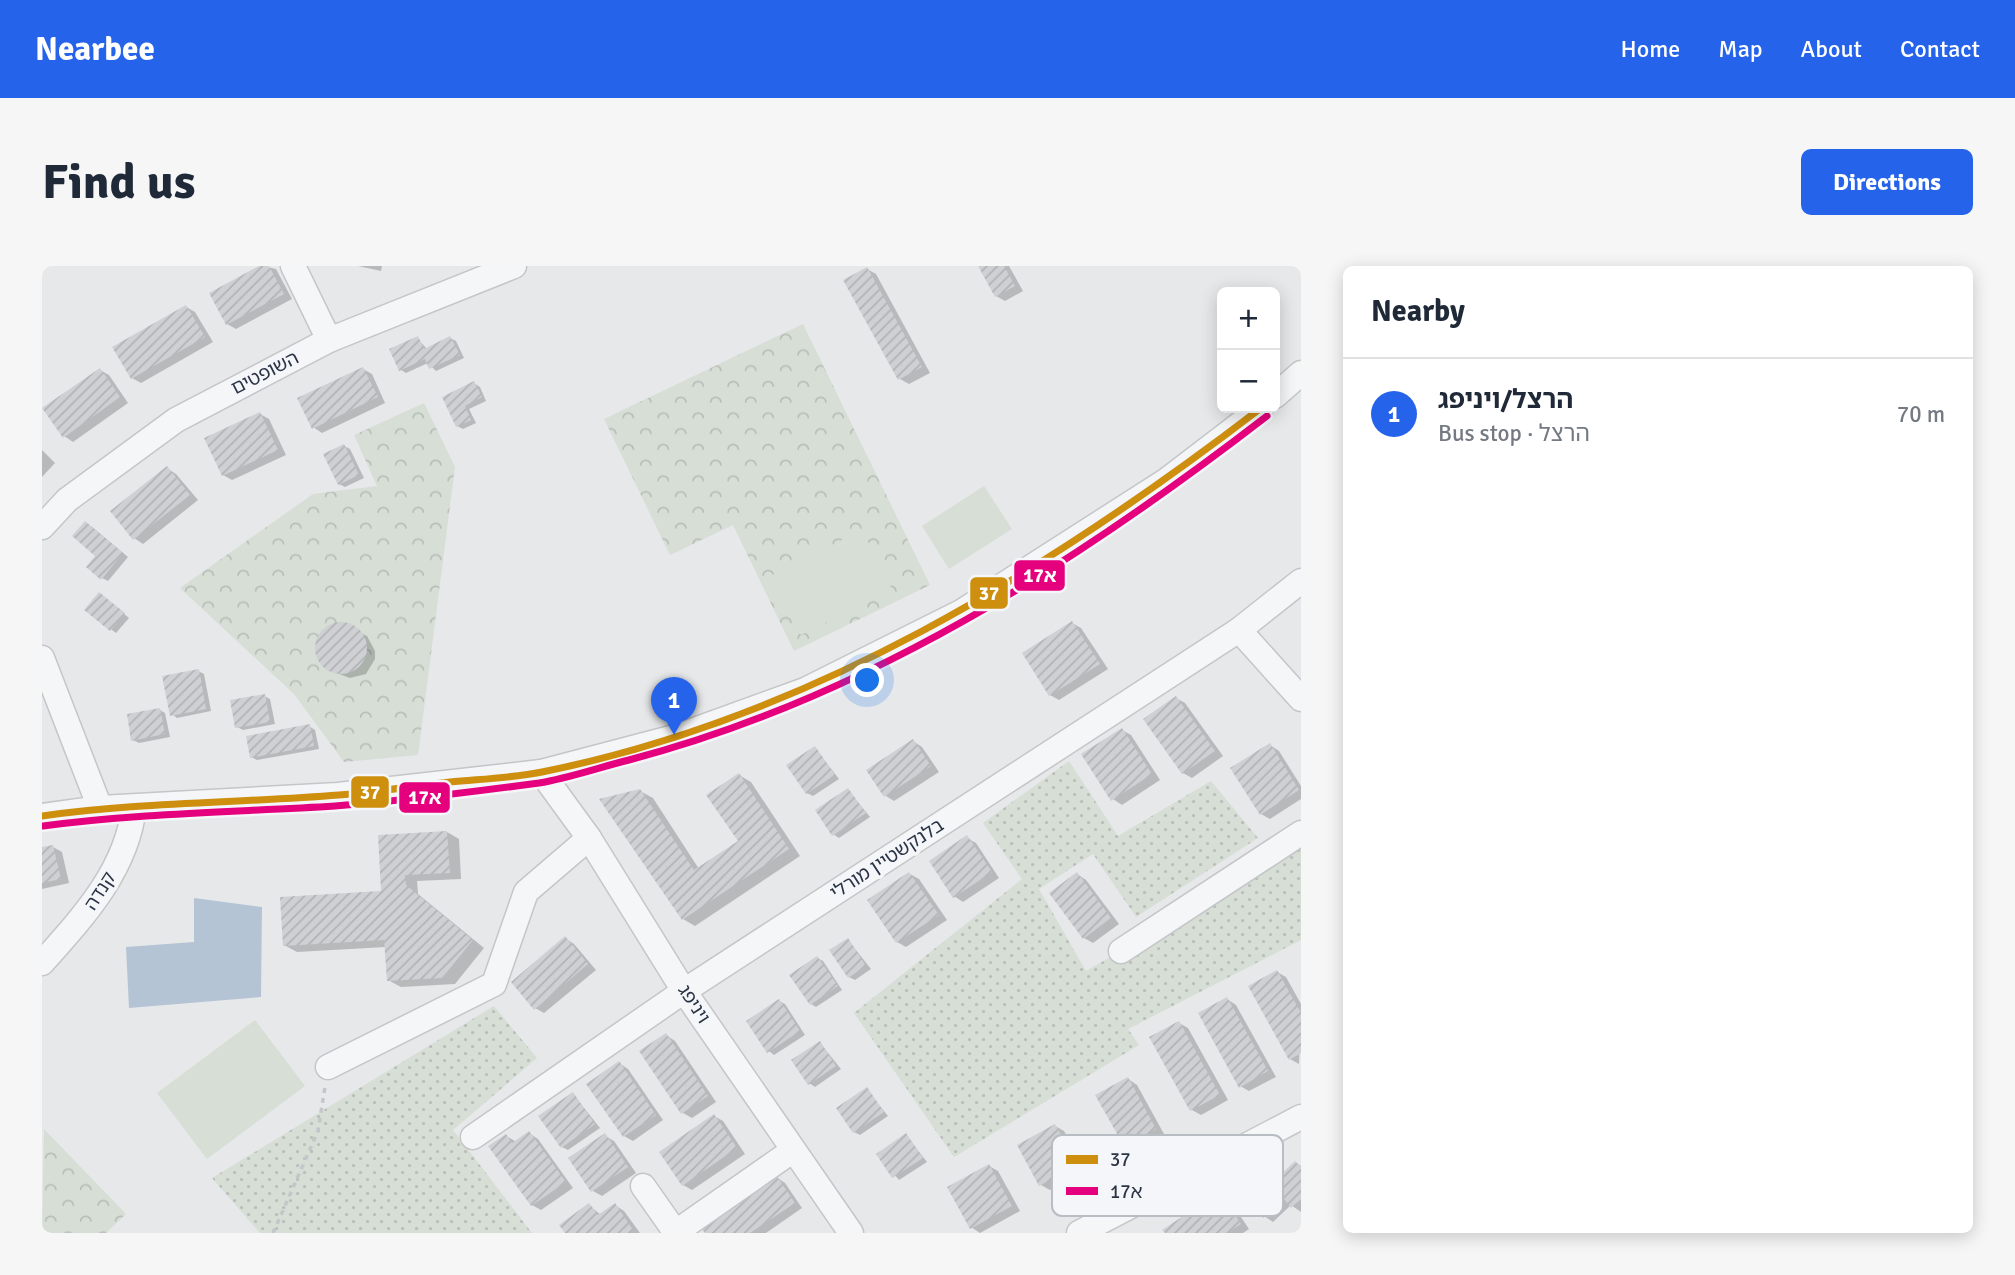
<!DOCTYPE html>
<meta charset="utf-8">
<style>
body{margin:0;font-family:Signika,"Noto Sans Hebrew",sans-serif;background:#f6f6f7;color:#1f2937}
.controls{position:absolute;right:21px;top:21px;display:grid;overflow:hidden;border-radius:10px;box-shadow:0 4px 18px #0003}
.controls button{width:63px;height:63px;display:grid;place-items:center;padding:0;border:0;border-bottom:2px solid #e0e1e3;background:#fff;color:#1f2937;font:35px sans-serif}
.you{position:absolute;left:826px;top:415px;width:24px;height:24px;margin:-18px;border:5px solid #fff;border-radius:50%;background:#1a73e8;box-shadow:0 0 0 10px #1a73e833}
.badge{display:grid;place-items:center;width:46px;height:46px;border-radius:50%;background:#2563eb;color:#fff;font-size:23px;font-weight:700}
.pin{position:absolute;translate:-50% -58px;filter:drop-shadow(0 2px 4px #0008)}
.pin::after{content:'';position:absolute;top:37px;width:24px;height:21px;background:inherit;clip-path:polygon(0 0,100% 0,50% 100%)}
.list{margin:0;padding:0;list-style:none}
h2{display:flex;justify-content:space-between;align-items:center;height:91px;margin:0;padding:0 28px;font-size:30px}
h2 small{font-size:23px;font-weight:400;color:#747a83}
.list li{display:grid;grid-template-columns:46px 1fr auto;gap:21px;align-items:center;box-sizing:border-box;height:112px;padding:0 28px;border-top:2px solid #e0e1e3}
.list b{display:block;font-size:26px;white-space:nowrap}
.list p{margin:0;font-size:23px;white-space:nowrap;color:#747a83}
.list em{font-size:23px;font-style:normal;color:#747a83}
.map{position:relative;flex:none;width:1259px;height:967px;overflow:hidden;border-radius:10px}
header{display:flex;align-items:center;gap:42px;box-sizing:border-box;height:98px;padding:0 35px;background:#2563eb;color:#fff}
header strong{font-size:33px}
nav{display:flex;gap:38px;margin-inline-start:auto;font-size:24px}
.intro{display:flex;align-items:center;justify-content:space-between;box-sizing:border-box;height:168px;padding:0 42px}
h1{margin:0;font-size:49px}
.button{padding:18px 32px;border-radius:10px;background:#2563eb;color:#fff;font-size:24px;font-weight:700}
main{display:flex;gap:42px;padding:0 42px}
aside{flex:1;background:#fff;border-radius:10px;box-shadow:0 4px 18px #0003}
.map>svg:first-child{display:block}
.grass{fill:url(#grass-dots)}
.park{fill:url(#park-crowns)}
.pitch{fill:#d6ded6}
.water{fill:#b4c4d5}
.shadow{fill:#0003}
.building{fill:url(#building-hatch)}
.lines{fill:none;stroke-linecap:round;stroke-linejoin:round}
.minor-casing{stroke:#c4c6c8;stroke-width:27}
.path{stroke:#c5c6ca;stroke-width:3.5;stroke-dasharray:5 5;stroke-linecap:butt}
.minor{stroke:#f5f6f7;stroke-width:24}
.bus-1-casing{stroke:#f4f6f9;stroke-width:12}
.bus-2-casing{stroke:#f4f6f9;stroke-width:12}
.bus-1{stroke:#ce8f0e;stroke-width:7}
.bus-2{stroke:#e5007d;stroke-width:7}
.labels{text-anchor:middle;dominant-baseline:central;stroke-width:7;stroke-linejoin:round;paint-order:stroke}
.street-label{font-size:19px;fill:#2b3445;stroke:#f4f6f9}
.key{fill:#f4f6f9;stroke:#b8bcc3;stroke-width:2}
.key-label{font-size:19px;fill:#2b3445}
.line-badge{stroke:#f4f6f9;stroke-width:2.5}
.badge-label{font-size:19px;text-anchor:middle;font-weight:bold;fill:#fff}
</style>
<header>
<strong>Nearbee</strong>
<nav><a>Home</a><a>Map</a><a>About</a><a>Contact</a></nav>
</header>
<div class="intro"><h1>Find us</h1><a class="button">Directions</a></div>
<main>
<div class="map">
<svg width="1259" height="967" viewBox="0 0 1259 967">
<defs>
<pattern id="grass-dots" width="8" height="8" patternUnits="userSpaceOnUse" patternTransform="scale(1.75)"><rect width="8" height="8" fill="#d6ded6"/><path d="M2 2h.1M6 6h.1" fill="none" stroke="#b8bfb9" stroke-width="1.8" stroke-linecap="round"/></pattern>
<pattern id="park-crowns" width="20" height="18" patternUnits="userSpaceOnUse" patternTransform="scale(1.75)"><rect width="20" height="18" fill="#d6ded6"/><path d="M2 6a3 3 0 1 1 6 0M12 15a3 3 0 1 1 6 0" fill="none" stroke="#b8bfb9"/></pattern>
<pattern id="building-hatch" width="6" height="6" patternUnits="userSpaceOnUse" patternTransform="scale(1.75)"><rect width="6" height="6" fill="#ced0d3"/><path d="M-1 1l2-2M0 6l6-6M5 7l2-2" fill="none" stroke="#b1b3b6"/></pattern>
</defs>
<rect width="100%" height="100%" fill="#e6e8ea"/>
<g class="grass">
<path d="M1027,495L1076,570L1169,515L1216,572L1094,651L1051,588L997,623L1044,705L1259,581V674L1086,763L1097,779L912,891L812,747L980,613L941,557Z"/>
<path d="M452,740L495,792L411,864L490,967H218L170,912Z"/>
</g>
<g class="park">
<path d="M761,58L888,319L752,385L691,259L628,289L562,153Z"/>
<path d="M382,137L413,201L376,489L302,496L252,428L138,322L271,228L335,220L312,169Z"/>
<path d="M2,863L84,948L64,967H0Z"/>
</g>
<g class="pitch">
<path d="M942,220L970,263L907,303L880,260Z"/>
<path d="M820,264L850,323L759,369L728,310Z"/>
<path d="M213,754L263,820L165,893L115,827Z"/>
</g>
<path class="water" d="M152,632L220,641L219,731L87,742L84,681L152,676Z"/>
<g class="shadow">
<path d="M221,0L234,3L250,33L194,63L185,58Z"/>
<path d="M316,0H340L339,5Z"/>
<path d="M938,0H967L981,25L963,35L954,30Z"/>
<path d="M825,3L834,8L888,107L867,118L858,113Z"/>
<path d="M144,41L153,46L171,76L99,117L90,112Z"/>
<path d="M375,72L385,83L408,72L414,75L422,92L394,105L386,97L364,107L359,104Z"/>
<path d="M321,103L330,108L343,137L280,167L271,161Z"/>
<path d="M58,104L67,109L86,137L31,176L22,170Z"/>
<path d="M432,117L438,121L444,135L427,143L434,157L421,163L415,160Z"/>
<path d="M218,148L227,153L244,189L190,214L181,209Z"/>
<path d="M302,180L308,183L322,212L303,221L297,218Z"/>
<path d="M0,184L13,197L0,211Z"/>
<path d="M125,202L134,208L156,234L101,278L92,272Z"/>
<path d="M49,260L86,291L66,315L60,312Z"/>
<path d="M63,332L87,352L74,367L44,344Z"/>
<path d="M1030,357L1039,362L1066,403L1017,434L1008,429Z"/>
<path d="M299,358L325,370L333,385V393L324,408L308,412L292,406L282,400L275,385L278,369L291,359Z"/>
<path d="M156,405L162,408L169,445L135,452L130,448Z"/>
<path d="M222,430L228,433L233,458L201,464L195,461Z"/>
<path d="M1134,432L1143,437L1181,490L1150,512L1141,507Z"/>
<path d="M118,444L123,447L128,471L97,477L91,474Z"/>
<path d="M267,460L273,464L277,483L215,494L209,491Z"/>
<path d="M1080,464L1089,469L1118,514L1080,539L1071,533Z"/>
<path d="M871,475L880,481L897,506L852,535L844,530Z"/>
<path d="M1228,479L1237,485L1259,520V533L1228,553L1219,548Z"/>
<path d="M773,482L797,513L771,530L765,527Z"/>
<path d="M697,509L709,516L758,590L653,660L641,653L598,525L611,532L657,603L698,576Z"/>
<path d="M806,524L828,551L797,572L791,568Z"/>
<path d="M405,566L417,573L419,613L375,615L376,628L442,682L413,718L359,721L346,714L344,681L255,686L242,679L341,627Z"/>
<path d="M925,572L934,577L957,612L921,636L912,630Z"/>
<path d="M11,581L20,586L27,617L0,623V583Z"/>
<path d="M868,608L877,613L905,654L864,681L855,676Z"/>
<path d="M1035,608L1044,614L1077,658L1051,677L1042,672Z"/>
<path d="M523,672L532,678L554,704L502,747L493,742Z"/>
<path d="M806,674L829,703L813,714L807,711Z"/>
<path d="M775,692L781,695L800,724L774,741L769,738Z"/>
<path d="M1235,706L1244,711L1259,738L1257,798L1248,793Z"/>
<path d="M1185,733L1194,739L1234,811L1207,825L1198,820Z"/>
<path d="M737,735L743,738L763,769L732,789L727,785Z"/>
<path d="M1137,757L1146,762L1186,834L1159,849L1150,844Z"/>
<path d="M624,769L633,775L674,836L650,852L641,847Z"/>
<path d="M778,777L799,803L773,821L767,817Z"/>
<path d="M577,797L586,803L621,854L591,875L582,870Z"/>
<path d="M1086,813L1095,819L1122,868L1092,884L1083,879Z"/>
<path d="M825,824L846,850L818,869L812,866Z"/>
<path d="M531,828L558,862L526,884L520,881Z"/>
<path d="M672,850L681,855L703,888L650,924L641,919Z"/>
<path d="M1013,860L1022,865L1044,904L1008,924L999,919Z"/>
<path d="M487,867L496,873L531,922L499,944L490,939L464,870L473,875Z"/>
<path d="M864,869L885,896L857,914L836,888Z"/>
<path d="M563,870L572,875L594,907L560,930L551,925Z"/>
<path d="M1254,897L1259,900V946L1249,939L1231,956L1222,950L1224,906L1235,914Z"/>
<path d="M947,900L956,905L978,945L938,967L929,961Z"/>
<path d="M734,911L743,917L760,942L724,967H665Z"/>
<path d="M1178,928L1187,933L1207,963L1201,967H1125Z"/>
<path d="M547,939L559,949L573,939L582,945L598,967H525Z"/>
</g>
<g class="building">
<path d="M217,0H227L242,28L184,59L167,27Z"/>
<path d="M936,0H962L973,20L953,31Z"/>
<path d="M825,1L880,101L856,114L801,14Z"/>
<path d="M144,39L163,71L89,113L70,81Z"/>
<path d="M376,70L382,83L408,70L418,89L387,103L383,93L357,105L347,83Z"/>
<path d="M321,101L336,131L270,163L255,132Z"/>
<path d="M58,102L78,131L21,172L0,142Z"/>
<path d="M432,115L440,131L423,140L429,154L414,161L400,131Z"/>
<path d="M218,146L236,184L180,210L162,172Z"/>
<path d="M302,178L317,209L296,219L281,188Z"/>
<path d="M125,200L148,229L91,274L68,245Z"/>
<path d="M43,255L81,287L59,314L44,301L53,290L30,270Z"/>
<path d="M57,326L83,347L68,365L42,344Z"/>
<path d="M1030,355L1058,398L1007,430L980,387Z"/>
<circle cx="299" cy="382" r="26"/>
<path d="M157,403L164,443L128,450L120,410Z"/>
<path d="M223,428L228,456L193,462L188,434Z"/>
<path d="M1134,430L1173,485L1140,508L1101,453Z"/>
<path d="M118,442L123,468L89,475L85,448Z"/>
<path d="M268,458L272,480L208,492L204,470Z"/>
<path d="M1080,462L1110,508L1069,535L1039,488Z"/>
<path d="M871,473L889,500L842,531L824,504Z"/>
<path d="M1228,477L1257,524L1218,549L1188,502Z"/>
<path d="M773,480L793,509L764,528L744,499Z"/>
<path d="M697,507L747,583L640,654L557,533L598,523L652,604L696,575L664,529Z"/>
<path d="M806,522L824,547L790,570L773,544Z"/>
<path d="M405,565L408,607L363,609L364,619L431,674L400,712L345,715L342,674L241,680L238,631L339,625L336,569Z"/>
<path d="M925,569L950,606L911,632L887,595Z"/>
<path d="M11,579L19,613L0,617V581Z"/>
<path d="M867,606L897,649L854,677L825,634Z"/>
<path d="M1035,606L1069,652L1041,673L1007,627Z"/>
<path d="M523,670L546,698L492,744L469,716Z"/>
<path d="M806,672L824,700L806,712L787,684Z"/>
<path d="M775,690L796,720L768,739L747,709Z"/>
<path d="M1235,704L1259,747V787L1247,794L1206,720Z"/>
<path d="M1185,731L1226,805L1197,822L1156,747Z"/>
<path d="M737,733L758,765L725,787L704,755Z"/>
<path d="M1137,755L1178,829L1148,845L1107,771Z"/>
<path d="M624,767L666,830L639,848L597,785Z"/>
<path d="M778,775L794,800L766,819L749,794Z"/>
<path d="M577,795L614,849L581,871L544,818Z"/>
<path d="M1086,811L1114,863L1082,880L1053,829Z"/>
<path d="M825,821L842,846L811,867L794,842Z"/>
<path d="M531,826L553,858L519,882L496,850Z"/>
<path d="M672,848L695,882L640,920L617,886Z"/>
<path d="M1013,858L1036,899L997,920L975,879Z"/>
<path d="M487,865L524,916L489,940L446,880L464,868L470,877Z"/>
<path d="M563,867L586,901L549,926L526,892Z"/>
<path d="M864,867L881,892L850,912L834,888Z"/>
<path d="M1253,895L1259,901V933L1249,942L1242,933L1221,952L1198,927L1224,904L1233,914Z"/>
<path d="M947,898L970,940L928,963L905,921Z"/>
<path d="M734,909L753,937L708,967H663L658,961Z"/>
<path d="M1178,926L1199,958L1185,967H1123L1120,964Z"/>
<path d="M547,937L556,949L573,937L591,964L586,967H523L517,959Z"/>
</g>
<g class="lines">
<g class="minor-casing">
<g id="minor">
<path d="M251,0L287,74"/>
<path d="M1233,130L1259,107"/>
<path d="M0,261L25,234L134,154L287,74L472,0"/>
<path d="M1197,364L1259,433"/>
<path d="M0,392L58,542"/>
<path d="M499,506L547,572L642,725L809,967"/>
<path d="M0,550L58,542L296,529L499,506L636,470L763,424L919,346L1125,214L1219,142"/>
<path d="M1079,685L1259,567"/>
<path d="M0,697C41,651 85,604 92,541"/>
<path d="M286,801L452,718L484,626L547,572"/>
<path d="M431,871L642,725L1197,364L1259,315"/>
<path d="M601,920L634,967"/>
<path d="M634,966L750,885"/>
<path d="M1037,967L1259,851"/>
</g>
</g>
<path class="path" d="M231,967L276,865L283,821"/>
<use href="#minor" class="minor"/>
<g class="bus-1-casing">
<path id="bus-1" d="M0,550C98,536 198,537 297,529C334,526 371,520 408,516C439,513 470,512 500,506C768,452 1005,306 1219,142"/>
</g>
<g class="bus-2-casing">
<path id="bus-2" d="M1,560C98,547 195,546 293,540C360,535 430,526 497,517C527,512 558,501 587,494C824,432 1033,298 1225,150"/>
</g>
<use href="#bus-1" class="bus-1"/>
<use href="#bus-2" class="bus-2"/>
</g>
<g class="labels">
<g class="street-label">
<text transform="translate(223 107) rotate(-27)">השופטים</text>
<text transform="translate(845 593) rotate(-33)">בלנקשטיין מורלי</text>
<text transform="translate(58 625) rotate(-57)">קנדה</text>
<text transform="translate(652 738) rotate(57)">ויניפג</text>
</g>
</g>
<rect x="1010" y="869" width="231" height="81" rx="10" class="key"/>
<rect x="1024" y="889" width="32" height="9" fill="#ce8f0e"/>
<rect x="1024" y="921" width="32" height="8" fill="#e5007d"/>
<g class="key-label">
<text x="1068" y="900">37</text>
<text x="1068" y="932">17א</text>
</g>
<g class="line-badge">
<rect x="971" y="293" width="53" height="33" rx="7" fill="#e5007d"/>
<rect x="927" y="310" width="40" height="34" rx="7" fill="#ce8f0e"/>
<rect x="308" y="509" width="40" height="34" rx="7" fill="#ce8f0e"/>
<rect x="356" y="515" width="53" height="33" rx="7" fill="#e5007d"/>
</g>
<g class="badge-label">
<text x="998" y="316">17א</text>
<text x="947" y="334">37</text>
<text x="328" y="533">37</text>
<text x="383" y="538">17א</text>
</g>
</svg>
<div class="controls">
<button>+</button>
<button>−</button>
</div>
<div class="you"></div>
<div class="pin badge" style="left:632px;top:469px">1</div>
</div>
<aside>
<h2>Nearby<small></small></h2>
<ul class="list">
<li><span class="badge">1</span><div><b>הרצל/ויניפג</b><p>Bus stop · הרצל</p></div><em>70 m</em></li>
</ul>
</aside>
</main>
